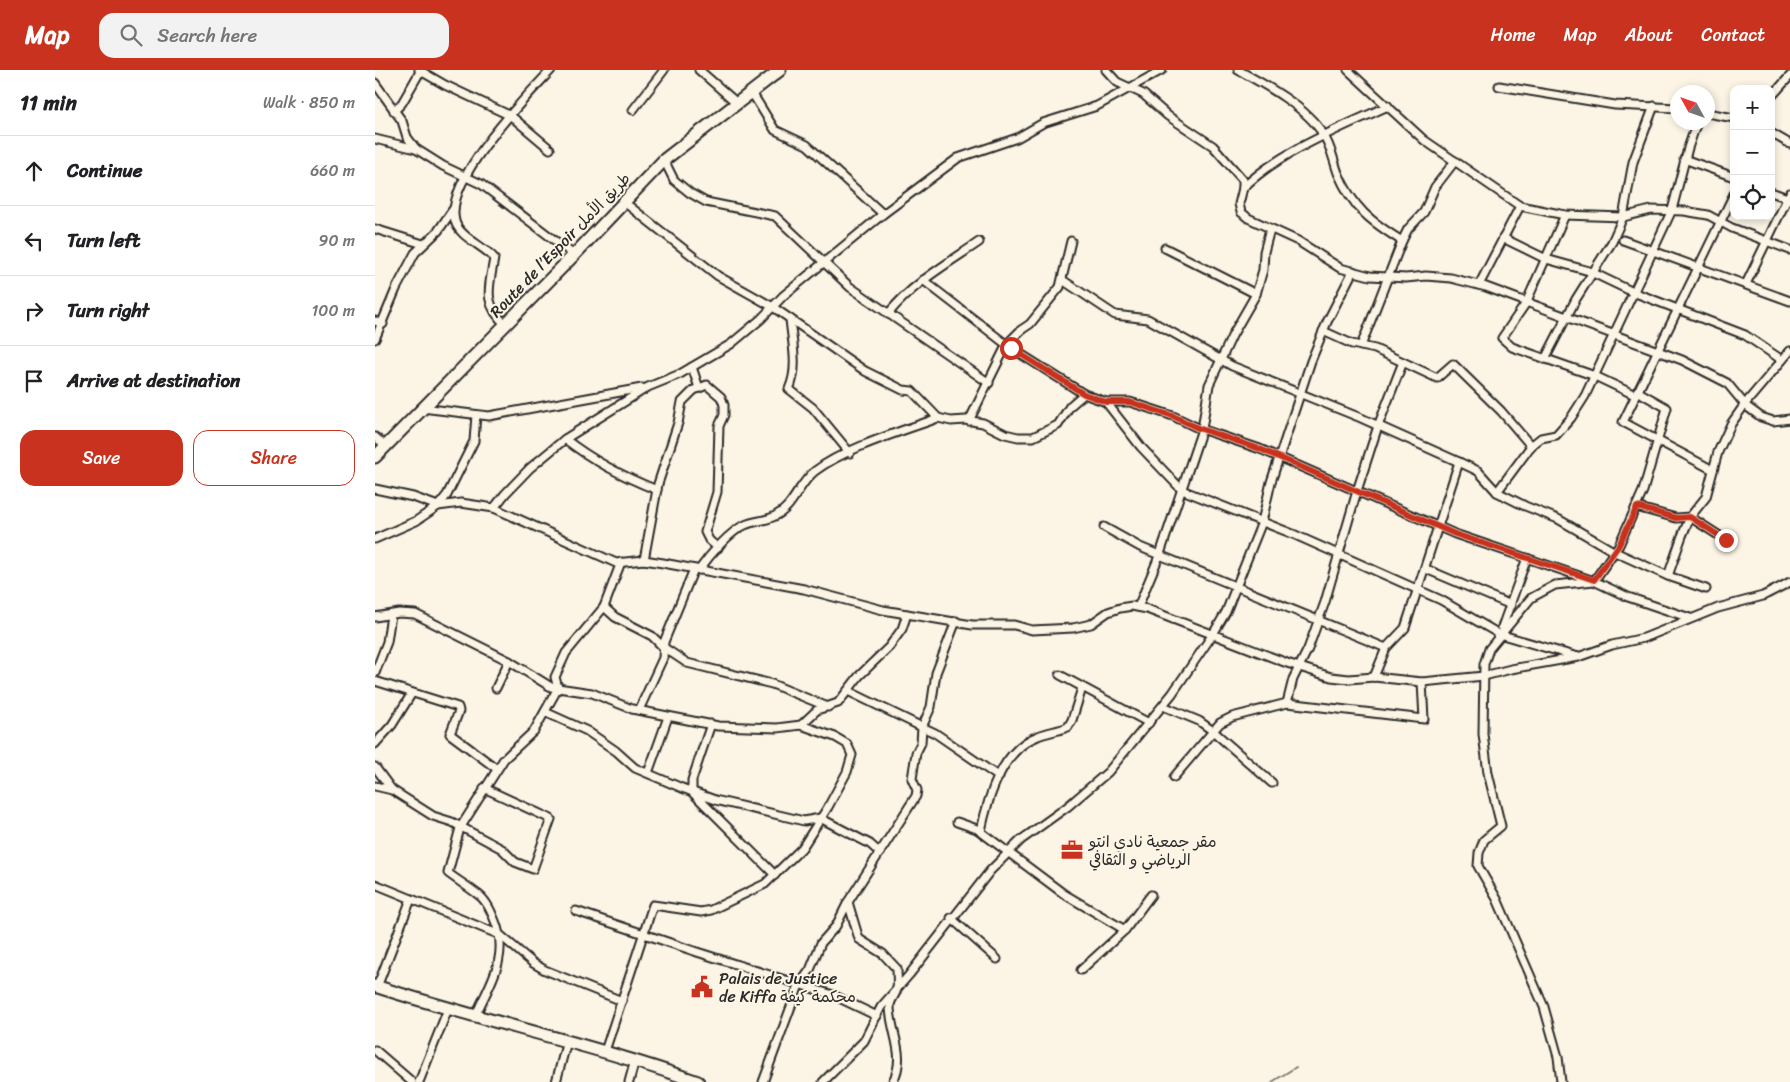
<!DOCTYPE html>
<meta charset="utf-8">
<style>
body{margin:0;font-family:Sriracha,"Playpen Sans Arabic",sans-serif;background:#f2f2f2;color:#202124}
.controls{position:absolute;right:15px;top:15px;display:grid;overflow:hidden;border-radius:10px;box-shadow:0 2px 8px #0003}
.controls button{width:45px;height:45px;display:grid;place-items:center;padding:0;border:0;border-bottom:1px solid #e0e0e0;background:#fff;color:#202124;font:25px sans-serif}
.compass{position:absolute;left:1295px;top:15px;width:45px;height:45px;border-radius:50%;background:#fff;box-shadow:0 2px 8px #0003;rotate:310deg}
.stop{position:absolute;width:15px;height:15px;margin:-11px;border:4px solid #c8321e;border-radius:50%;background:#fff}
.stop.end{background:#c8321e;border-color:#fff;box-shadow:0 1px 5px #0008}
.list{margin:0;padding:0;list-style:none}
h2{display:flex;justify-content:space-between;align-items:center;height:65px;margin:0;padding:0 20px;font-size:21px}
h2 small{font-size:16px;font-weight:400;color:#757577}
.list li{display:grid;grid-template-columns:32px 1fr auto;gap:15px;align-items:center;box-sizing:border-box;height:70px;padding:0 20px;border-top:1px solid #e0e0e0}
.list b{display:block;font-size:19px;white-space:nowrap}
.list em{font-size:16px;font-style:normal;color:#757577}
.actions{display:flex;gap:10px;padding:15px 20px}
.actions a{flex:1;padding:11px 0;border:1px solid #c8321e;border-radius:15px;text-align:center;font-size:18px;color:#c8321e}
.actions .main{background:#c8321e;color:#fff}
.icon{flex:none;width:28px;height:28px;fill:none;stroke:currentColor;stroke-width:2;stroke-linecap:round;stroke-linejoin:round}
.map{position:relative;flex:none;width:1415px;height:1012px;overflow:hidden}
header{display:flex;align-items:center;gap:30px;box-sizing:border-box;height:70px;padding:0 25px;background:#c8321e;color:#fff}
header strong{font-size:24px}
nav{display:flex;gap:28px;margin-inline-start:auto;font-size:18px}
.search{width:350px;height:45px;background:#f2f2f2;display:flex;align-items:center;gap:12px;box-sizing:border-box;padding:0 18px;border-radius:15px;color:#757577;font-size:19px}
main{display:flex}
aside{flex:1;background:#fff}
.map>svg:first-child{display:block}
.lines{fill:none;stroke-linecap:round;stroke-linejoin:round}
.stream{stroke:#7d7b74;stroke-width:2}
.minor-casing{stroke:#2b2b2b;stroke-width:11}
.primary-casing{stroke:#2b2b2b;stroke-width:15}
.trunk-casing{stroke:#2b2b2b;stroke-width:15}
.minor{stroke:#fcf5e5;stroke-width:7}
.primary{stroke:#fcf5e5;stroke-width:11}
.trunk{stroke:#fcf5e5;stroke-width:11}
.route{stroke:#c8321e;stroke-width:6}
.labels{text-anchor:middle;dominant-baseline:central;stroke-width:4;stroke-linejoin:round;paint-order:stroke}
.street-label{font-size:16px;fill:#2b2b2b;stroke:#fcf5e5}
.poi-label{font-size:16px;fill:#2b2b2b;stroke:#fcf5e5;text-anchor:start}
</style>
<header>
<strong>Map</strong>
<div class="search"><svg class="icon" aria-label="search" viewBox="0 0 24 24"><circle cx="10" cy="10" r="6"/><path d="M15 15l6 6"/></svg>Search here</div>
<nav><a>Home</a><a>Map</a><a>About</a><a>Contact</a></nav>
</header>
<main>
<aside>
<h2>11 min<small>Walk · 850 m</small></h2>
<ul class="list">
<li><svg class="icon" aria-label="ahead" viewBox="0 0 24 24"><path d="M12 20V5M6 11l6-6 6 6"/></svg><div><b>Continue</b></div><em>660 m</em></li>
<li><svg class="icon" aria-label="left" viewBox="0 0 24 24"><path d="M17 20v-9H6M10 6l-5 5 5 5"/></svg><div><b>Turn left</b></div><em>90 m</em></li>
<li><svg class="icon" aria-label="right" viewBox="0 0 24 24"><path d="M7 20v-9h11M14 6l5 5-5 5"/></svg><div><b>Turn right</b></div><em>100 m</em></li>
<li><svg class="icon" aria-label="arrive" viewBox="0 0 24 24"><path d="M6 21V4h12l-3 4 3 4H6"/></svg><div><b>Arrive at destination</b></div></li>
</ul>
<div class="actions"><a class="main">Save</a><a>Share</a></div>
</aside>
<div class="map">
<svg width="1415" height="1012" viewBox="0 0 1415 1012">
<rect width="100%" height="100%" fill="#fcf5e5"/>
<filter id="ink" filterUnits="userSpaceOnUse"><feTurbulence type="fractalNoise" baseFrequency=".02" numOctaves="2"/><feDisplacementMap in="SourceGraphic" scale="10" xChannelSelector="R" yChannelSelector="G"/><feConvolveMatrix kernelMatrix="1 2 1 2 8 2 1 2 1" color-interpolation-filters="sRGB"/></filter>
<g filter="url(#ink)">
<g class="lines">
<path class="stream" d="M897,1012L921,997"/>
<g class="minor-casing">
<g id="minor">
<path d="M44,0L70,15L136,46L175,79"/>
<path d="M324,0L363,34"/>
<path d="M731,0L742,12L768,24L793,46L838,76L868,110V118L864,134L866,142L873,148L923,171L965,198L995,206L1031,208L1051,206L1076,208L1111,217L1307,290L1352,313L1371,336L1386,347L1398,351L1415,349"/>
<path d="M863,0C891,15 931,37 948,64C956,76 958,89 963,103C978,138 995,151 1027,171"/>
<path d="M973,0L1049,70L1145,136L1190,145L1248,147L1276,140L1309,141L1333,145L1357,158L1415,180"/>
<path d="M0,13L27,51L32,67L41,79L68,96L106,114L199,185"/>
<path d="M1124,16L1240,35L1302,38"/>
<path d="M377,23L400,60L432,75L508,144"/>
<path d="M1396,27L1415,6"/>
<path d="M258,40L289,0"/>
<path d="M19,41L27,33L46,0"/>
<path d="M1332,43L1359,48"/>
<path d="M1396,63L1415,74"/>
<path d="M0,69L41,79"/>
<path d="M1309,89L1359,107"/>
<path d="M289,90L299,110L315,123L331,132L400,146L475,217L614,313"/>
<path d="M868,118C904,82 967,57 1013,36"/>
<path d="M1396,122L1415,129"/>
<path d="M249,132L343,206L398,237L490,301L528,320L537,321L563,348L576,351L591,350L608,353L630,364L643,367H658L683,355L695,336L709,324"/>
<path d="M1190,145L1151,233L1127,268L1137,277L1220,306L1260,325"/>
<path d="M0,159L48,174"/>
<path d="M1128,168L1171,189L1214,201L1258,222L1370,265L1407,290"/>
<path d="M1248,170L1415,231"/>
<path d="M790,178L881,224"/>
<path d="M548,210L636,278L709,324L731,332H755L798,346L823,358L885,379L1080,464L1219,511L1253,527L1315,548"/>
<path d="M689,211L740,245L773,249L857,296L986,348L1084,392L1103,401L1122,422L1150,436L1183,449L1240,482L1293,506L1331,519"/>
<path d="M1371,214L1415,123"/>
<path d="M1104,215L1145,136"/>
<path d="M513,244C538,213 572,194 604,172"/>
<path d="M415,249C417,272 424,298 414,319L438,338L475,383"/>
<path d="M0,251L8,254"/>
<path d="M131,255C106,232 115,216 119,188C109,176 84,167 80,151C69,110 149,29 176,0"/>
<path d="M948,261L977,274L1000,279L1062,308L1078,294L1126,341L1156,376"/>
<path d="M0,269L21,219L40,183L63,161L79,138"/>
<path d="M986,276L1027,171L1033,159L1049,142L1060,117L1080,91"/>
<path d="M1170,289L1201,229L1237,172L1248,147L1258,92L1279,36"/>
<path d="M317,297L324,318"/>
<path d="M731,332L766,377L807,420L918,464L1066,530L1124,564L1203,587L1237,575L1269,568L1343,538L1388,526L1415,512"/>
<path d="M47,338L114,346L267,318"/>
<path d="M594,351L632,274L646,260L655,254L685,217L696,171"/>
<path d="M0,367L11,376"/>
<path d="M190,369C218,391 249,407 282,420"/>
<path d="M1338,400L1248,352L1359,124"/>
<path d="M0,419L38,427L63,436L86,433L119,438L241,493L269,490L288,493L429,519L508,540L597,555H639L657,560L698,558L716,554L733,542L745,538L757,536L772,539L912,593L956,607L974,609L999,607L1047,612L1109,606L1136,599L1203,587"/>
<path d="M1122,422L1156,376L1166,368L1181,365L1196,348L1210,326L1297,140L1313,78L1322,52"/>
<path d="M1261,437L1301,448L1315,447L1351,470"/>
<path d="M119,438L130,424L155,398L190,369L273,317L305,304L356,274L386,249L408,226L508,144L583,88L642,68L668,53L722,36L787,0"/>
<path d="M729,457L765,477L1011,578"/>
<path d="M0,469L41,451L63,436L72,425L99,371L101,345"/>
<path d="M269,490L283,414L303,353L307,332L319,320L332,315L346,327L349,335V345L344,356L342,422L330,462L334,470L343,478"/>
<path d="M1051,499L1136,535"/>
<path d="M324,500C334,486 355,461 370,455C379,451 391,451 400,446C419,437 423,414 440,401C470,378 527,361 563,348"/>
<path d="M1293,506L1307,466L1315,447L1331,427L1343,382L1356,354L1370,334L1415,281"/>
<path d="M229,537L240,547L277,566L288,577L312,593L397,614L453,637"/>
<path d="M763,537L785,484L827,359L834,315L858,264L881,224L888,200L889,182L895,159"/>
<path d="M0,547L24,543L40,544L134,591L176,617L217,623L257,639L343,656L402,658L426,655L460,667L472,674L477,685L472,702L453,737L427,778L390,814L336,840L326,842L278,835L230,981"/>
<path d="M581,551L561,603L556,637L547,657L560,663L624,707"/>
<path d="M1127,557L1152,488"/>
<path d="M0,603L12,572L16,545"/>
<path d="M685,605L774,653"/>
<path d="M999,607L1011,578L1030,558L1084,392"/>
<path d="M0,611L83,637L84,641L75,664L122,699"/>
<path d="M121,618L134,591"/>
<path d="M912,633L918,609L933,579L950,532L982,421L1003,356L1028,292"/>
<path d="M788,636L824,651L838,661L897,713"/>
<path d="M264,640L288,588L289,572L319,499"/>
<path d="M170,642L212,661L241,681L260,698L307,718L340,730L429,751L445,748L495,774L505,783"/>
<path d="M336,654L317,710V722L400,805"/>
<path d="M426,655L442,640L463,633L484,606L514,577L527,559L532,544"/>
<path d="M0,674L17,655L37,623"/>
<path d="M0,697L17,720"/>
<path d="M273,703L293,647"/>
<path d="M799,707L845,653L857,647L912,633L1049,649L1047,612"/>
<path d="M0,716L17,720L58,746L77,752L127,779L140,792L158,799L176,749L109,718"/>
<path d="M582,752L602,759L689,824L750,860"/>
<path d="M606,761C613,727 627,679 663,666C673,662 683,661 693,657L697,650L707,618"/>
<path d="M0,814L125,865L158,893L170,900L247,931"/>
<path d="M473,832L484,869L508,884L522,899C522,905 523,913 522,919C521,925 515,930 515,936C515,962 532,985 518,1011"/>
<path d="M201,841L322,882L458,925L502,946"/>
<path d="M576,848L622,889"/>
<path d="M706,900L750,860L776,825"/>
<path d="M2,917L36,829"/>
<path d="M100,947C114,914 135,888 120,851C116,841 111,829 101,823C92,816 82,810 73,803L85,758L129,689L159,661L183,618L180,607L191,583L229,537L246,492"/>
<path d="M0,980L37,1012"/>
<path d="M44,1012L73,939"/>
<path d="M181,1012L192,971"/>
<path d="M254,1012L260,990"/>
<path d="M388,1012L424,915L435,900L446,873L461,856L473,832L541,726L542,720L537,709L541,683L546,673L547,657L473,621"/>
<path d="M448,1012L489,971L506,937L534,905L615,801L646,770L692,737L733,702L797,624L838,564L851,542L887,452L896,412L936,291L952,252L978,201"/>
<path d="M1186,1012L1183,987L1169,937L1122,829L1103,796L1104,783L1109,770L1126,756L1113,703L1108,664L1109,594L1114,579L1156,528L1180,515L1219,511L1244,475L1268,421L1292,338L1262,321"/>
</g>
</g>
<g class="primary-casing">
<path id="primary" d="M0,916C107,951 217,974 323,1012"/>
</g>
<g class="trunk-casing">
<path id="trunk" d="M0,387L199,185L289,90L405,0"/>
</g>
<use href="#minor" class="minor"/>
<use href="#primary" class="primary"/>
<use href="#trunk" class="trunk"/>
</g>
</g>
<g class="lines" filter="url(#ink)">
<path class="route" d="M636,278L709,324L731,332H755L798,346L823,358L885,379L1080,464L1219,510L1244,475L1262,437L1301,448L1315,447L1351,470"/>
</g>
<defs>
<g id="office-bare" transform="scale(1.725)"><path d="M-6-3h4V-5.5h4V-3h4V5H-6ZM-1-4.5V-3h2v-1.5ZM-6 0V1H6V0Z" fill="#c8321e" stroke="#fcf5e5" stroke-width="2.5" paint-order="stroke"/></g>
<g id="civic-bare" transform="scale(1.725)"><path d="M-.6-6.5H3V-4.5H.6V-3L4-1V1h2V6H-6V1h2V-1L-.6-3ZM-1.2 2.5V6h2.4V2.5Z" fill="#c8321e" stroke="#fcf5e5" stroke-width="2.5" paint-order="stroke"/></g>
</defs>
<g fill-rule="evenodd">
<use href="#office-bare" x="697" y="780"/>
<use href="#civic-bare" x="327" y="917"/>
</g>
<g class="labels">
<g class="street-label">
<text transform="translate(185 175) rotate(-46)">Route de l’Espoir طريق الأمل</text>
</g>
<g class="poi-label">
<text x="714" y="771">مقر جمعية نادي انتو<tspan x="714" dy="18">الرياضي و الثقافي</tspan></text>
<text x="344" y="908">Palais de Justice<tspan x="344" dy="18">de Kiffa محكمة كيفة</tspan></text>
</g>
</g>
</svg>
<div class="controls">
<button>+</button>
<button>−</button>
<button><svg class="icon" aria-label="locate" viewBox="0 0 24 24"><circle cx="12" cy="12" r="6"/><path d="M12 2v4M12 18v4M2 12h4M18 12h4"/></svg></button>
</div>
<svg class="compass" viewBox="-18 -18 36 36"><path d="M0-13l5 13h-10z" fill="#e53935"/><path d="M0 13l5-13h-10z" fill="#757577"/></svg>
<div class="stop" style="left:636px;top:278px"></div>
<div class="stop end" style="left:1351px;top:470px"></div>
</div>
</main>
